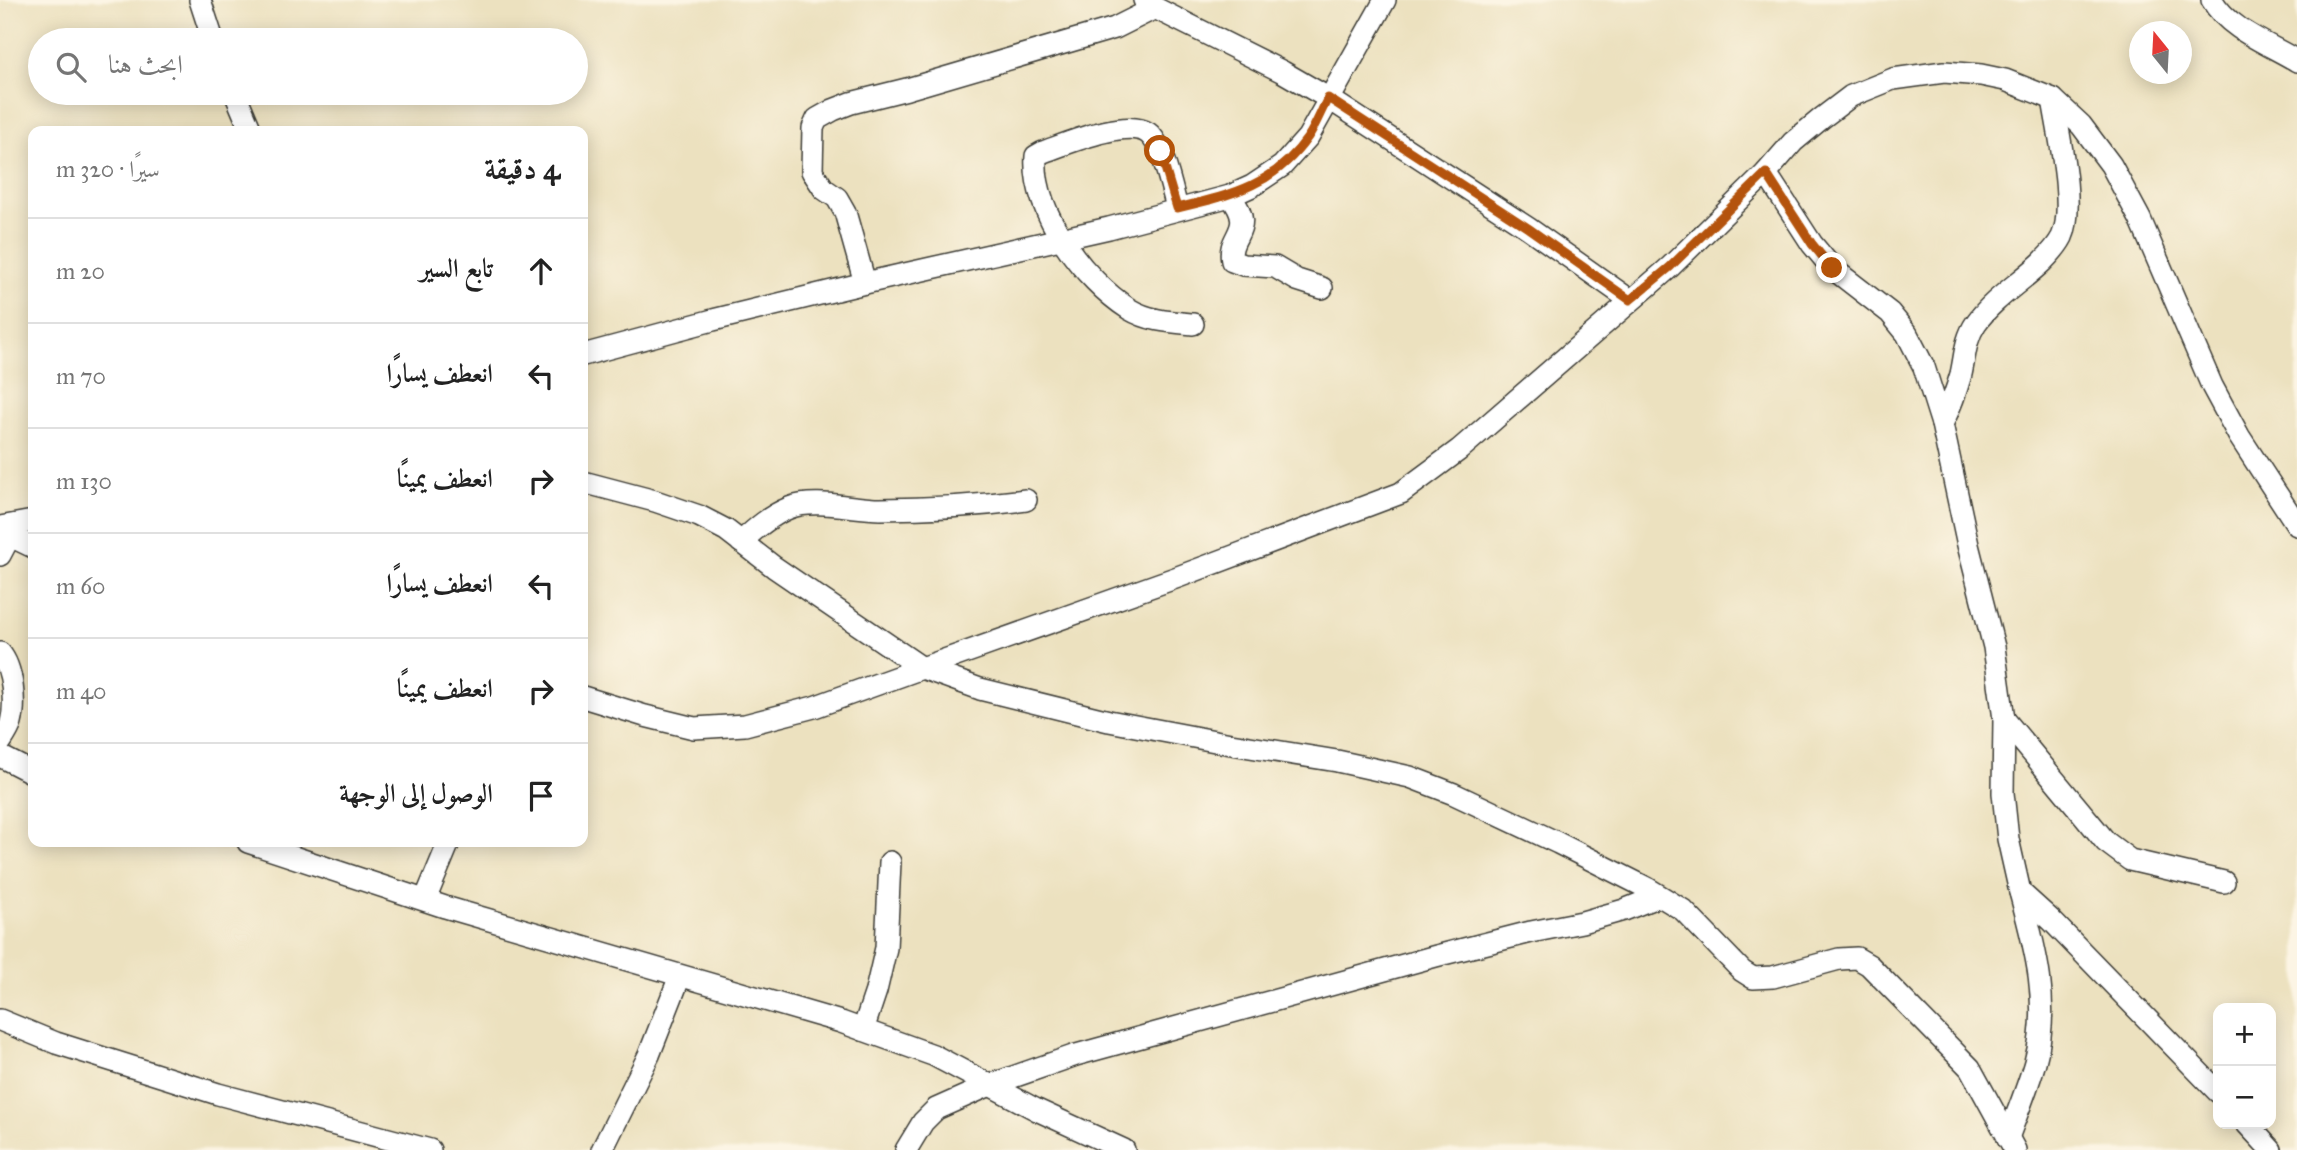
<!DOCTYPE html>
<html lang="ar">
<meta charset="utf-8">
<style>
body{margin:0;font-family:"IM FELL Great Primer",Amiri,serif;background:#f6f6f6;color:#222;direction:rtl}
.controls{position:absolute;right:21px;bottom:21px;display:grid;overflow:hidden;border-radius:14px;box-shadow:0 4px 18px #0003}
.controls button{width:63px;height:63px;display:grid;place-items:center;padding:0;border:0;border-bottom:2px solid #e0e0e0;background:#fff;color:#222;font:35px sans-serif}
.compass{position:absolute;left:2129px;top:21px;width:63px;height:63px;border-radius:50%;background:#fff;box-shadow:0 4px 18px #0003;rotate:342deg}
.stop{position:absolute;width:21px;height:21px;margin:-16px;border:5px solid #b45309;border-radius:50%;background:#fff}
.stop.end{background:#b45309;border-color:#fff;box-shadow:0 2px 7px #0008}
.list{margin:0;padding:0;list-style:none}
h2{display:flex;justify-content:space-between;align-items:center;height:91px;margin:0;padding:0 28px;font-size:30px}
h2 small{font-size:23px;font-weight:400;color:#767676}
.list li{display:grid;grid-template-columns:46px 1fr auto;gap:21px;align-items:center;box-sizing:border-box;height:105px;padding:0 28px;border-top:2px solid #e0e0e0}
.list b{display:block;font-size:26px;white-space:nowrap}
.list em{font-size:23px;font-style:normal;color:#767676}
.icon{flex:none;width:38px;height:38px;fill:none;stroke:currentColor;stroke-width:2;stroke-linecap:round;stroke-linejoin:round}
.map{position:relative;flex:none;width:2297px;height:1150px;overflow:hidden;direction:ltr}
.search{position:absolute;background:#fff;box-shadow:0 4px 18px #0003;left:28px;top:28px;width:560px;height:77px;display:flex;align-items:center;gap:18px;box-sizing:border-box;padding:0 24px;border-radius:38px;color:#767676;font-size:26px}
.panel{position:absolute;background:#fff;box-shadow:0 4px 18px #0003;left:28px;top:126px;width:560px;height:721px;border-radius:14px;direction:rtl}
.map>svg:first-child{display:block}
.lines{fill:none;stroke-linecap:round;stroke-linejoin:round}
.minor-casing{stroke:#3b3a34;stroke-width:24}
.minor{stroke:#fff;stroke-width:21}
.route{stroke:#b45309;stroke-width:9}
</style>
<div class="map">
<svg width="2297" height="1150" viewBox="0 0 2297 1150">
<rect width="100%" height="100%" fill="#fcf5e5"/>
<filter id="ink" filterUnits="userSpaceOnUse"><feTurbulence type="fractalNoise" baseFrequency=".0143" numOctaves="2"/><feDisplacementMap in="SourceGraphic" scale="14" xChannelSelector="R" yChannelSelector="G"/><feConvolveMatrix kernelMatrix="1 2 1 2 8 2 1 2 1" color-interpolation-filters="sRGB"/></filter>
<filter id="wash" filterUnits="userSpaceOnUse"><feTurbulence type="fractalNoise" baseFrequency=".00686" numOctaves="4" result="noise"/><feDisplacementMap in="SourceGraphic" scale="28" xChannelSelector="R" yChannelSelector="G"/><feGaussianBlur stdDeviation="1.57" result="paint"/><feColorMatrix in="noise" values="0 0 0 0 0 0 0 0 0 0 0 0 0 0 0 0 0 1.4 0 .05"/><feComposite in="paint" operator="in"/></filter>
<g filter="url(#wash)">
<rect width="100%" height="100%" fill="#ece1bf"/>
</g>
<g filter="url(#ink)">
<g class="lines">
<g class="minor-casing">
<g id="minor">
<path d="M200,0L213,40"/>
<path d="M1144,0L1155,8L1283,72L1328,98L1528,228L1630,300"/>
<path d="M2212,0C2228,29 2269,44 2297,61"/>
<path d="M235,93L251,131"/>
<path d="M1766,173L1812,244L1832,268L1890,313L1907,334L1924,367L1942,424L1968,545L1994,647L2004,719L2003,793L2008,839L2020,892L2051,920L2218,1092"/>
<path d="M1230,196C1258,231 1226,234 1232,261L1243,265L1275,267L1297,280L1322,288"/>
<path d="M1177,208C1172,190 1163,144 1148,133C1126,118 1066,144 1043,152L1036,156C1032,212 1084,280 1129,309C1149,321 1170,322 1193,324"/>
<path d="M865,283L845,212L837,198L824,189L812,171L813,128L817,119L833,110L851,103L907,89L1115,28L1155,8"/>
<path d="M583,355L713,320L865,283L1109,228L1230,196L1252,186L1282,166L1308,137L1385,0"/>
<path d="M1942,424C1950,408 1956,392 1961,374C1965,357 1965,339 1976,323C1993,299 2021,282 2042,262C2049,255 2058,245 2062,237C2076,207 2058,132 2053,99"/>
<path d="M583,482L655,501L699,516L726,530L774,567L922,668L980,689L1109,721L1231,744L1337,761L1410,777L1454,794L1558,843L1647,888L1683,910L1742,971L1753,978L1773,977L1839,959L1857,958L1869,965L1970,1068L2015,1150"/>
<path d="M0,527L33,521"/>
<path d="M0,531L33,547"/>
<path d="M741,542C755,529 771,515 789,508C814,498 854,509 880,509C929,509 978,506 1026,500"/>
<path d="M0,555L10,536"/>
<path d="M0,653C13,668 16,704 11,723C9,730 4,737 0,743"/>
<path d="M583,697L645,716L694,728L745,725L814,707L922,668L1178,577L1401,493L1459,450L1670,267L1766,173L1793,142L1822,118L1851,96L1893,79L1944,72L1981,75L2005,80L2053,99L2081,125L2111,165L2140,219L2212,386L2239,436L2297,525"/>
<path d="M2004,719L2106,842L2130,860L2224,882"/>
<path d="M0,756L33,773"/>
<path d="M248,842L445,907L841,1022L933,1055L1037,1110L1124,1150"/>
<path d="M425,900L449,842"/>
<path d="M0,1020L56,1043L218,1094L430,1150"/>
<path d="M863,1030L876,991L886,948L890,862"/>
<path d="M2247,1124L2271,1150"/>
<path d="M2008,1138C2017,1113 2028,1087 2035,1062C2051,1004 2035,947 2020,892"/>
<path d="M602,1150L649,1055L680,976"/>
<path d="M906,1150L923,1122L936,1109L990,1085L1076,1055L1436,956L1531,932L1582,922L1624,910L1659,896"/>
</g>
</g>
<use href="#minor" class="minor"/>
</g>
</g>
<g class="lines" filter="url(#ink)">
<path class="route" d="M1160,151L1177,208C1231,195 1274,186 1308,137C1316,125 1321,111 1328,98L1528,228L1630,300L1670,267L1766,173L1812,244L1832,268"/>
</g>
</svg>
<div class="controls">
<button>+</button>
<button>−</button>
</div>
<svg class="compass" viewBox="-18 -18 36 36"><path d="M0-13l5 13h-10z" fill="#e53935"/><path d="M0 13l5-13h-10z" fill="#767676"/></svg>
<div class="stop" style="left:1160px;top:151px"></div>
<div class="stop end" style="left:1832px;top:268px"></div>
<div class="search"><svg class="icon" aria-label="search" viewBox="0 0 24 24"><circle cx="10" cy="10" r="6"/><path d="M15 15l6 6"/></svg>ابحث هنا</div>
<section class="panel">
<h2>4 دقيقة<small>سيرًا · 320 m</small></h2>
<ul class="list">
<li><svg class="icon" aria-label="ahead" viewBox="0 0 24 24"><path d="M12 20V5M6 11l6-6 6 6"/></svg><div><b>تابع السير</b></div><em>20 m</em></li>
<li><svg class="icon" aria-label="left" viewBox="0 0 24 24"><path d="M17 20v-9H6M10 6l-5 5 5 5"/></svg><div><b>انعطف يسارًا</b></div><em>70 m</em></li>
<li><svg class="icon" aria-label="right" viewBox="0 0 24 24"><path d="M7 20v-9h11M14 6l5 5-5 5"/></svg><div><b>انعطف يمينًا</b></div><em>130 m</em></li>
<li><svg class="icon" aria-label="left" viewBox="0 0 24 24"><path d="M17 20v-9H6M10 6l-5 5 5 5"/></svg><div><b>انعطف يسارًا</b></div><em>60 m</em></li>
<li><svg class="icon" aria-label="right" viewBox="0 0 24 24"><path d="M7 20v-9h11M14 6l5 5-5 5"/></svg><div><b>انعطف يمينًا</b></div><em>40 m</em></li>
<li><svg class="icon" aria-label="arrive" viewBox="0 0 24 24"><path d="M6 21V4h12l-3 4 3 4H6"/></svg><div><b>الوصول إلى الوجهة</b></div></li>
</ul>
</section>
</div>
